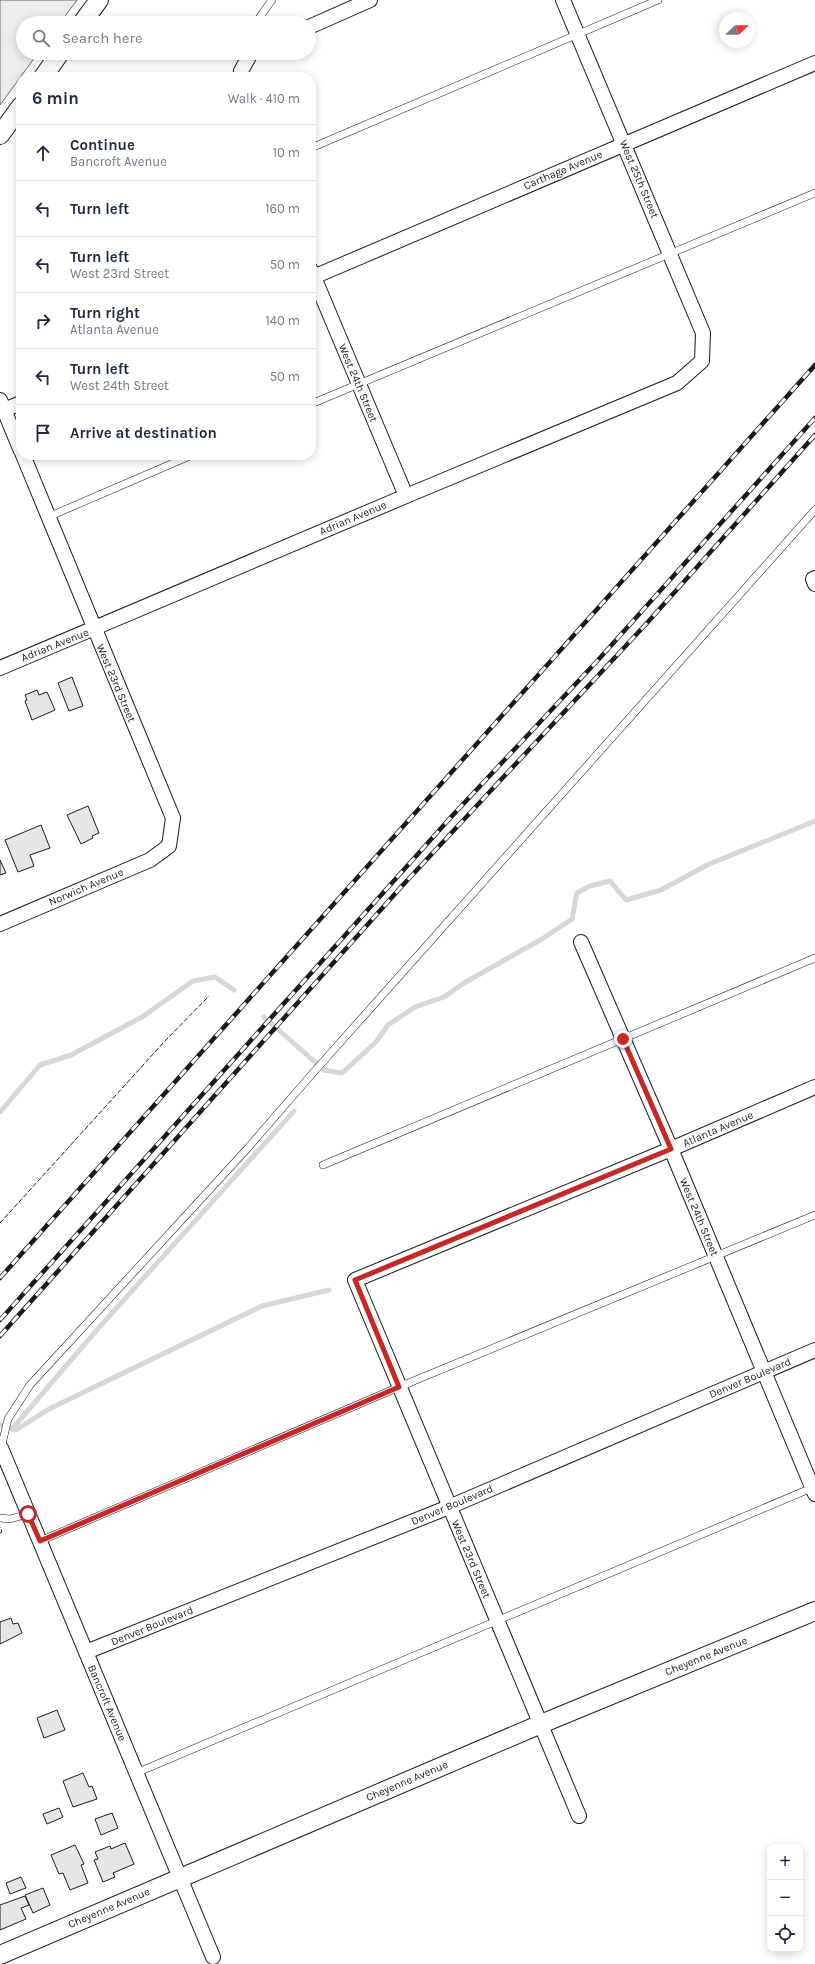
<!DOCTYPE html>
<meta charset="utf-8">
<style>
body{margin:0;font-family:Karla,sans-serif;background:#f6f6f7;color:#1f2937}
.controls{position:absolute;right:12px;bottom:12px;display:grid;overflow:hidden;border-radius:8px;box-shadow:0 2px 10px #0003}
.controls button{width:36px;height:36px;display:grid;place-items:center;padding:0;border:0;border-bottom:1px solid #e0e1e3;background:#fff;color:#1f2937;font:20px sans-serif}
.compass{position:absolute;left:719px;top:12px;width:36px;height:36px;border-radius:50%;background:#fff;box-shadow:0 2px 10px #0003;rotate:68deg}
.stop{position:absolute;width:12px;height:12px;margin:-9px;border:3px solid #c62828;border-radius:50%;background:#fff}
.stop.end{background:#c62828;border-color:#fff;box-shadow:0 1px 4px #0008}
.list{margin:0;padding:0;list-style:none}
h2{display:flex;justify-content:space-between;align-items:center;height:52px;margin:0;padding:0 16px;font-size:17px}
h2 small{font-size:13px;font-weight:400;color:#747a83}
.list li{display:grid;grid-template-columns:26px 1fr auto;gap:12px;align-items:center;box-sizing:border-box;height:56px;padding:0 16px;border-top:1px solid #e0e1e3}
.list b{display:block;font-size:15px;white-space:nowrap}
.list p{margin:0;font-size:13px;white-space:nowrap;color:#747a83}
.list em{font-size:13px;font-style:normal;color:#747a83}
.icon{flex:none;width:22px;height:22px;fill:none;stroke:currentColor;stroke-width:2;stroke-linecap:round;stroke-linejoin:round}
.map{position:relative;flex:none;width:815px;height:1964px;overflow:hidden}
.search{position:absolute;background:#fff;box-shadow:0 2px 10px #0003;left:16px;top:16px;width:300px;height:44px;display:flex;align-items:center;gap:10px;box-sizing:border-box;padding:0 14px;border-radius:22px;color:#747a83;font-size:15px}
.panel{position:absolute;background:#fff;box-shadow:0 2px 10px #0003;left:16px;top:72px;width:300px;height:388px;border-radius:16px}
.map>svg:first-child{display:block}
.built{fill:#ededed;stroke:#6a6a6a}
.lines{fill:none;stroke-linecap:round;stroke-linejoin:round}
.stream{stroke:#d7d7d7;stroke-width:5}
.building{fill:#e6e6e6;stroke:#1a1a1a}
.service-casing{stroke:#1a1a1a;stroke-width:8}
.minor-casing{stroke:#1a1a1a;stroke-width:16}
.tertiary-casing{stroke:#1a1a1a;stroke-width:20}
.service{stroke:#fff;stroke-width:7}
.minor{stroke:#fff;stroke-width:14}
.tertiary{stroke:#fff;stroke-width:18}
.rail-casing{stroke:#1a1a1a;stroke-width:4.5}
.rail{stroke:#fff;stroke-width:3;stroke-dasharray:9;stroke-linecap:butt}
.fence{stroke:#1a1a1a;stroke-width:1;stroke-dasharray:5 2;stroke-linecap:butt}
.route{stroke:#c62828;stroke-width:5}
.labels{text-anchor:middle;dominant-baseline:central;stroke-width:3;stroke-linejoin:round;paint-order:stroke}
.street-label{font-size:11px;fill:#1a1a1a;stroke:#fff}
</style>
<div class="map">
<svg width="815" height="1964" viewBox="0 0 815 1964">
<rect width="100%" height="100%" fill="#fff"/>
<path class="built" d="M0,0H77L60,23H23V53H38L0,105Z"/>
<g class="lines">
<g class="stream">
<path d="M264,1017L324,1070L342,1073L376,1042L388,1025L415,1007L444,997L464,983L542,939L572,919L577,893L590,886L610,881L626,900L661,890L707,865L815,821"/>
<path d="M0,1112L40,1065L71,1055L142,1017L193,981L215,977L234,990"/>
<path d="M0,1425L16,1430L49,1409L262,1306L329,1290"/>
<path d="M12,1429L95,1332L294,1111"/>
</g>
</g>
<g class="building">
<path d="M72,677L83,706L69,711L58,683Z"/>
<path d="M37,690L39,695L47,692L55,710L32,720L25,701L27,700L25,695Z"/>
<path d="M88,806L99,833L92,836L93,838L81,844L67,815Z"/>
<path d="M41,825L50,848L30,855L34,866L18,872L5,840Z"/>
<path d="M0,860L6,873L0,875Z"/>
<path d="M11,1618L13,1624L18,1623L22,1633L0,1644V1622Z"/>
<path d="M57,1710L65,1730L44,1738L37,1718Z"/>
<path d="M83,1773L89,1787L92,1786L97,1799L73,1807L63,1781Z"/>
<path d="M59,1808L63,1817L47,1824L43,1814Z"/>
<path d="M112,1813L118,1828L101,1835L95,1819Z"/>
<path d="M125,1843L134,1864L113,1873L115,1877L103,1882L94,1860L98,1859L95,1852L110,1846L111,1849Z"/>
<path d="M75,1845L84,1864L81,1865L88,1883L70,1890L63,1873L59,1874L51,1855Z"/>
<path d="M21,1877L26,1888L10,1894L6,1883Z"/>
<path d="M43,1888L50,1905L33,1913L25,1895Z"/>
<path d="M25,1896L29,1905L21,1908L26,1919L0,1930V1905Z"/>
</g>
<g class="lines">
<g class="service-casing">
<g id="service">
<path d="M257,21L272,0"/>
<path d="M311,148L658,0"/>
<path d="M311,404L815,193"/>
<path d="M48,517L192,455"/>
<path d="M323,1165L815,958"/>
<path d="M1,1448L8,1419L30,1385L247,1149L312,1074L815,510"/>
<path d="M0,1518L10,1519L28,1514"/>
<path d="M40,1541L399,1387L815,1215"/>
<path d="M136,1773L814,1487"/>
</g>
</g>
<g class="minor-casing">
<g id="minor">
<path d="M309,27L370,0"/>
<path d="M241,77V71L251,53"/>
<path d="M311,270L406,496"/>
<path d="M311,278L815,63"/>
<path d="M0,400L21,451"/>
<path d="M4,410L21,403"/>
<path d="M815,578L813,579L815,584"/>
<path d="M0,668L406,496L677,383L702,361L703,333L563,0"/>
<path d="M0,924L150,860L169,846L173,818L23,455"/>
<path d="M581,942L671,1149L815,1494"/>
<path d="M1,1448L213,1957"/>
<path d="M86,1652L449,1507L815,1350"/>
<path d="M579,1816L355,1280L671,1149L815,1087"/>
</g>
</g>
<g class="tertiary-casing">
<g id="tertiary">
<path d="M82,23L99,0"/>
<path d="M43,77L60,53"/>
<path d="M0,135L21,106"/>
<path d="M0,1955L541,1724L815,1611"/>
</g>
</g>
<use href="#service" class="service"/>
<use href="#minor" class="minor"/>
<use href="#tertiary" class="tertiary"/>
<g class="rail-casing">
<g id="rail">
<path d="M0,1278L815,365"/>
<path d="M0,1320L452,816L599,659L815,418"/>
<path d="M0,1336L402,886L647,623L815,435"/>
</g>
</g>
<use href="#rail" class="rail"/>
<g class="fence">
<path d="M0,1223L164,1042L209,996"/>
<path d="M0,1533L2,1532L0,1527"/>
</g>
</g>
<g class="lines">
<path class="route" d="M28,1514L40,1541L399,1387L355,1280L671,1149L623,1039"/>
</g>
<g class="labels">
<g class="street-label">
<text transform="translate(563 170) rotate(-23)">Carthage Avenue</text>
<text transform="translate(639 179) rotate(67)">West 25th Street</text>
<text transform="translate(358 383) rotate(67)">West 24th Street</text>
<text transform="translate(353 518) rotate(-23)">Adrian Avenue</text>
<text transform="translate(55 645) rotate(-22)">Adrian Avenue</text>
<text transform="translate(116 683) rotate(67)">West 23rd Street</text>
<text transform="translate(86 887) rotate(-23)">Norwich Avenue</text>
<text transform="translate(718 1129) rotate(-23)">Atlanta Avenue</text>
<text transform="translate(699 1217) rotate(67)">West 24th Street</text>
<text transform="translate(750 1378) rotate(-23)">Denver Boulevard</text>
<text transform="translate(452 1505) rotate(-23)">Denver Boulevard</text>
<text transform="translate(471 1559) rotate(67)">West 23rd Street</text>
<text transform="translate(152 1626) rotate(-22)">Denver Boulevard</text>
<text transform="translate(706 1656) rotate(-22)">Cheyenne Avenue</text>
<text transform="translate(107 1703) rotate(67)">Bancroft Avenue</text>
<text transform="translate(407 1781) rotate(-23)">Cheyenne Avenue</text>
<text transform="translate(109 1908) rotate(-23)">Cheyenne Avenue</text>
</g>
</g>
</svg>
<div class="controls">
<button>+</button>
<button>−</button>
<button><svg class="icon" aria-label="locate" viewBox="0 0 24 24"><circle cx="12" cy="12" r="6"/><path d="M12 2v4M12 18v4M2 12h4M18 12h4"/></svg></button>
</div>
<svg class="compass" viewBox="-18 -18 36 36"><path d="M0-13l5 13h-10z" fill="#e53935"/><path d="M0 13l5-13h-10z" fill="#747a83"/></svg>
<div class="stop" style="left:28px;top:1514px"></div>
<div class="stop end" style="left:623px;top:1039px"></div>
<div class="search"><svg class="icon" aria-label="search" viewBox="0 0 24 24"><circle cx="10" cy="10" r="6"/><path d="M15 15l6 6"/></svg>Search here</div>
<section class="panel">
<h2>6 min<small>Walk · 410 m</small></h2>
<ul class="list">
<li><svg class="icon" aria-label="ahead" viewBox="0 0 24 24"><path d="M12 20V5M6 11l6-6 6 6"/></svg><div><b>Continue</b><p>Bancroft Avenue</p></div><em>10 m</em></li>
<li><svg class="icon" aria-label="left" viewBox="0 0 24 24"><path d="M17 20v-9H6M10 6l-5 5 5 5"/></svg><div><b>Turn left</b></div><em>160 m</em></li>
<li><svg class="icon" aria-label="left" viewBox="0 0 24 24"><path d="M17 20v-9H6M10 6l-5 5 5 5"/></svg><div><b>Turn left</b><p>West 23rd Street</p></div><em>50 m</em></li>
<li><svg class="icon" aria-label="right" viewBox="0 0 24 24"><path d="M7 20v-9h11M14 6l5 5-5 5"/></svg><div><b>Turn right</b><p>Atlanta Avenue</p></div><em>140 m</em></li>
<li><svg class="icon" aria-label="left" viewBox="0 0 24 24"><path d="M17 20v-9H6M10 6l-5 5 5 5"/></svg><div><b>Turn left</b><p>West 24th Street</p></div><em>50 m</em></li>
<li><svg class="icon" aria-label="arrive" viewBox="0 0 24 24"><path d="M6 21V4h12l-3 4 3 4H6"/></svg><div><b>Arrive at destination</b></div></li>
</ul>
</section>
</div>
